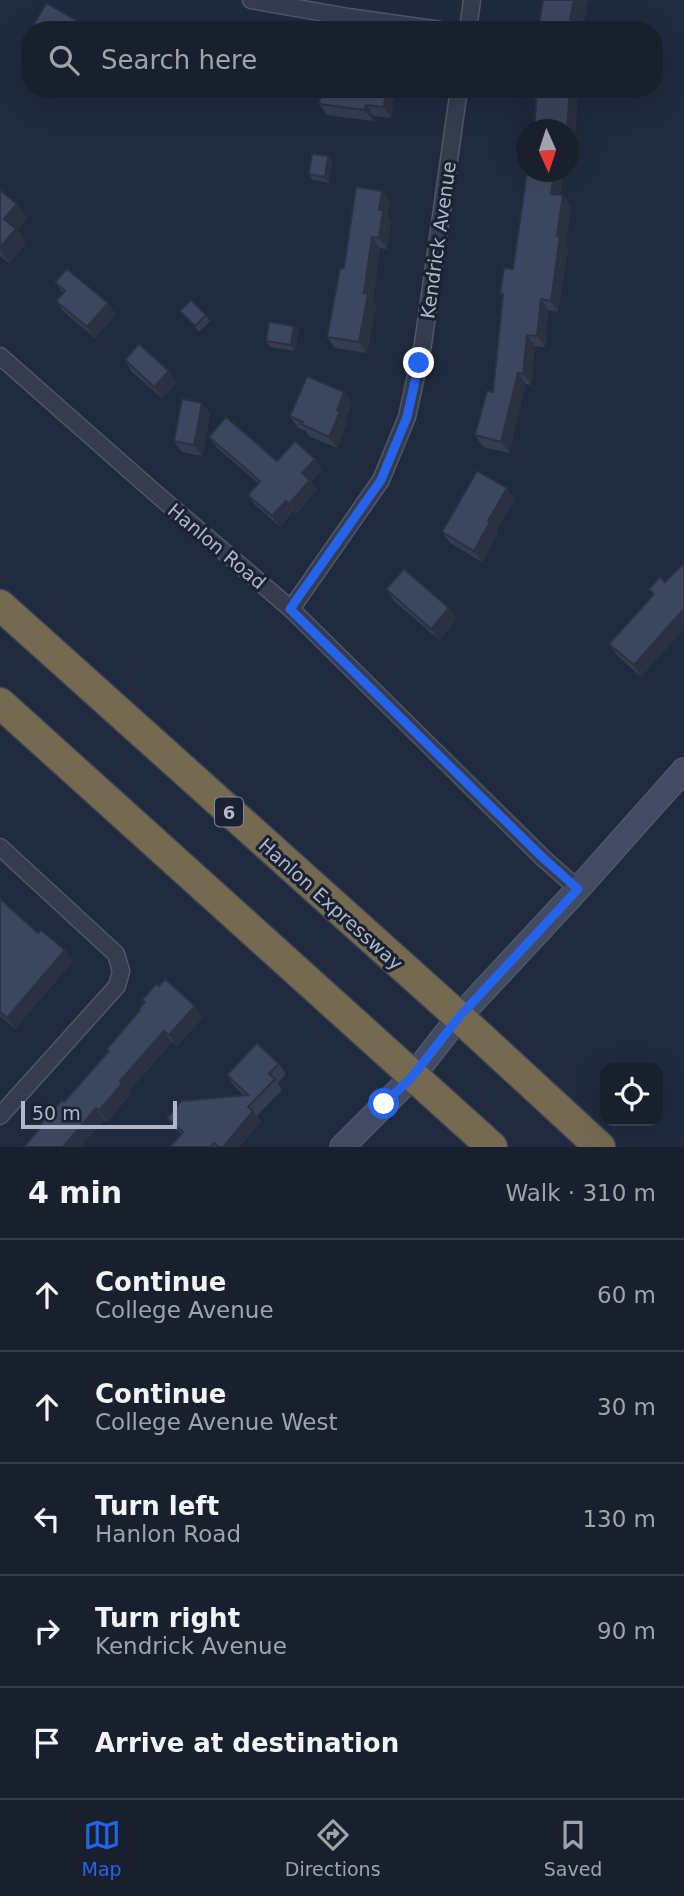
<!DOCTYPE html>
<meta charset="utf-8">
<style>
body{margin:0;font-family:"DejaVu Sans",sans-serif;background:#252d3a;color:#f1f3f6}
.controls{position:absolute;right:21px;bottom:21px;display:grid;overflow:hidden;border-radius:14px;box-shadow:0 7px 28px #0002}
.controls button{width:63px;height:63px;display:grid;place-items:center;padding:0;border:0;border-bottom:2px solid #363e4a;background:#18202e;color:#f1f3f6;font:35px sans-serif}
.compass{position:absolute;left:516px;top:119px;width:63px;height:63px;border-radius:50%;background:#18202e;box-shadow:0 7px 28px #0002;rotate:177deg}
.scale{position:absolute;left:21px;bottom:18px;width:156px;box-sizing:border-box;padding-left:7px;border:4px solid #afb7c9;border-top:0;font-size:19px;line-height:24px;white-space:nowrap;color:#afb7c9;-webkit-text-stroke:5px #192132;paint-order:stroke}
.stop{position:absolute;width:21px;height:21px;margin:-16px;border:5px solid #2563eb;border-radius:50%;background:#fff}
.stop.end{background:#2563eb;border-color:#fff;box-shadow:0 2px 7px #0008}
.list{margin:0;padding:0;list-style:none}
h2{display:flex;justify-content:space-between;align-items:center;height:91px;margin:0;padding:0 28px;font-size:30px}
h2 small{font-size:23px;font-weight:400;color:#9fa3aa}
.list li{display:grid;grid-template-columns:46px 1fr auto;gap:21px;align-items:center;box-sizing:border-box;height:112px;padding:0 28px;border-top:2px solid #363e4a}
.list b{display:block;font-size:26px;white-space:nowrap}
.list p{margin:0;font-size:23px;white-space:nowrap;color:#9fa3aa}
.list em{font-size:23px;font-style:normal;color:#9fa3aa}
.icon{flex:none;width:38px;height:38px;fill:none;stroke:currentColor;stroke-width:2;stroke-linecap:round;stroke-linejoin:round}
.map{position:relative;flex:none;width:684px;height:1147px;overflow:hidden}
.search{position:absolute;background:#18202e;box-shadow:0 7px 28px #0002;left:21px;right:21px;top:21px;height:77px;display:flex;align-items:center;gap:18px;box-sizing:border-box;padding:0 24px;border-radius:28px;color:#9fa3aa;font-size:26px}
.sheet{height:651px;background:#18202e}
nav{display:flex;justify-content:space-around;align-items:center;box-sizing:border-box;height:98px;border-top:2px solid #363e4a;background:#18202e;font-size:19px;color:#9fa3aa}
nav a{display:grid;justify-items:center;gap:4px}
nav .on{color:#2563eb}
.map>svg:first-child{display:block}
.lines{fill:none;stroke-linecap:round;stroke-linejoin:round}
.street-casing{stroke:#4f5768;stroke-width:19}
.secondary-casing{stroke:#4f5768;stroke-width:26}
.highway-casing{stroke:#3c4455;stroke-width:33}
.street{stroke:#343c4e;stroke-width:16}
.secondary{stroke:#424b61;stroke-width:23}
.highway{stroke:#756a50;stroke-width:30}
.wall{fill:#343c51}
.shaded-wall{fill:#2a3142}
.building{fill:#3c465e;stroke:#2a3142;stroke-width:2}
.route{stroke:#2563eb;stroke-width:9}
.labels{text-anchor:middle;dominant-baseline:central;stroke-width:6;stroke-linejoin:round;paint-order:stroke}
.shield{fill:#192132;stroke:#828a9c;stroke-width:2}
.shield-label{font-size:18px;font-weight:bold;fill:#afb7c9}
.street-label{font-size:19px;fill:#afb7c9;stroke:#192132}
</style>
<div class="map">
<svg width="684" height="1147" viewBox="0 0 684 1147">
<rect width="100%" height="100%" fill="#202a3e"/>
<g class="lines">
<g class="street-casing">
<g id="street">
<path d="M251,0L348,17L440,30"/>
<path d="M468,30L472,0"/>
<path d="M0,356L153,491L291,609L543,858L578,889"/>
<path d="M291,609L381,480L407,417L423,344L459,89"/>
<path d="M0,847L116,954L121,971L117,986L0,1116"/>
</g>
</g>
<g class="secondary-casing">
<path id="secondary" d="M342,1147L412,1077L459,1017L578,889L684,770"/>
</g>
<g class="highway-casing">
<g id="highway">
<path d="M0,605L459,1017L600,1147"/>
<path d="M0,703L492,1147"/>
</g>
</g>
<use href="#street" class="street"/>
<use href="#secondary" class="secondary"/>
<use href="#highway" class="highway"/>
</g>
<g class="wall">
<path d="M193,89H258V94L241,91L239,98Z"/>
<path d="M395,89L391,118L374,116L373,121L327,115L319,104Z"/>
<path d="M537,89H574L578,94L574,145L569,144V130Z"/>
<path d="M328,156L332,162L329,183L313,180L309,174Z"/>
<path d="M527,172H564L560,195H563L571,207L566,244L568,248L558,312L548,310L545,347L535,346L531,385L526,384L509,453L483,447L475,435L493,392L503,297L500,294L513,269Z"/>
<path d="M0,190L17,204L27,218L17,230L26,243L9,263L0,256Z"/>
<path d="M382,191L390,202L387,217L391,222L387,249L380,248L373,301L376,305L367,353L335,348L327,337L344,268Z"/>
<path d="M55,282L116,314L95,338L64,312L56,301L63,293Z"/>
<path d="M180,311L206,315L210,321L199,332Z"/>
<path d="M294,326L298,331L295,351L270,347L266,341Z"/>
<path d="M125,360L169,371L177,382L162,398L132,372Z"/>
<path d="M344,392L352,403L345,420L347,423L337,448L309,436L306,431L298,428L290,416Z"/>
<path d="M202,403L210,414L202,456L182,452L174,441Z"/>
<path d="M209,437L277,461L315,459L322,470L311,482L317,490L296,514L293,511L280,527L255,505L248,495L258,483L217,448Z"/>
<path d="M515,499L496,531L498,533L482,562L450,543L442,532Z"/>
<path d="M665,582L641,677L617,655L609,644L653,595L649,589Z"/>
<path d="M386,589L449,608L457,619L439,640L394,601Z"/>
<path d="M0,899L38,933L73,961L15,1029L0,1016Z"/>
<path d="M142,1000L203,1017L177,1046L172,1042L128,1092L130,1094L118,1109L107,1122L104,1120L80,1147H24L109,1051L107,1049L140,1011L144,1003Z"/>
<path d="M279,1064L286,1074L278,1083L282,1090L257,1116L261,1122L239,1147H170L181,1134L174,1128L167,1118L244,1096L234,1086L227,1075Z"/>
</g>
<g class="shaded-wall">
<path d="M574,0H588L584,24L588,30H578L570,19Z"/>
<path d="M233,89H240L241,91L239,98Z"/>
<path d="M386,89H395L391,118L384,107Z"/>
<path d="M570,89H574L578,94L574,145L569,136V130H567Z"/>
<path d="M366,105L374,116L373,121L365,110Z"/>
<path d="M328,156L332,162L329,183L325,177Z"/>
<path d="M554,172H564L559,205L551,194Z"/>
<path d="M382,191L390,202L387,217L391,222L387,249L379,238V210Z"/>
<path d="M563,195L571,207L566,244L568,248L558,312L551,301L557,236Z"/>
<path d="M17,204L27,218L17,230L26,243L9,263L0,250V247L4,219Z"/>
<path d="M372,237L380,248L373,301L376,305L367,353L359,342Z"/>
<path d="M541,299L548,310L545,347L537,336Z"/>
<path d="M108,303L116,314L95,338L87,327Z"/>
<path d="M294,326L298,331L295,351L291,345Z"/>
<path d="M527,335L535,346L531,385L523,374Z"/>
<path d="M169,371L177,382L162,398L154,387Z"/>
<path d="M518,373L526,384L509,453L501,442Z"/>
<path d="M344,392L352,403L345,420L347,423L337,448L329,437L337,410Z"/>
<path d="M202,403L210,414L202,456L194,445Z"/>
<path d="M315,459L322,470L311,482L317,490L296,514L289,504L302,473Z"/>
<path d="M507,488L515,499L496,531L498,533L482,562L474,551L488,521Z"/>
<path d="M286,501L293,511L280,527L272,516Z"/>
<path d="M449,608L457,619L439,640L431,629Z"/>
<path d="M684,609V629L641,677L634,665Z"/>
<path d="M65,950L73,961L15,1029L7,1018Z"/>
<path d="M195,1006L203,1017L177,1046L169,1035Z"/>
<path d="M164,1031L172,1042L128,1092L130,1094L107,1122L99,1110L120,1081Z"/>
<path d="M96,1108L104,1120L80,1147H63Z"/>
<path d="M253,1111L261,1122L239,1147H223Z"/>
</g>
<g class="building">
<path d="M543,0H574L570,19L582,22L581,30H538Z"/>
<path d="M46,3L93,30H34L32,28Z"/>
<path d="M321,89H386L384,107L366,105L365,110L319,104Z"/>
<path d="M537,89H570L567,130H534Z"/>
<path d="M312,154L328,156L325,177L309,174Z"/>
<path d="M527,172H554L551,194L563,195L557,236H560L551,301L541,299L537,336L527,335L523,374L518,373L501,442L475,435L487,391L493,392L503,294H500L504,268L513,269Z"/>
<path d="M356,187L382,191L379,210H383L379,238L372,237L364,293L368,294L359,342L327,337L340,268H344Z"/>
<path d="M0,190L17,204L4,219L16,229L0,247Z"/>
<path d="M67,269L108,303L87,327L56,301L65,291L55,282Z"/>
<path d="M191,300L206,315L195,326L180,311Z"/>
<path d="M269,322L294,326L291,345L266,341Z"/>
<path d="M139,344L169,371L154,387L125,360Z"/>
<path d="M307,376L344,392L337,410L340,412L329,437L301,424L303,422L290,416Z"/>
<path d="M182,399L202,403L194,445L174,441Z"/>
<path d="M226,417L277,461L295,441L315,459L302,473L310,480L289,504L286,501L272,516L248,495L260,481L209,437Z"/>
<path d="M477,471L507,488L488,521L490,522L474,551L442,532Z"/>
<path d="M684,563V609L634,665L609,644L654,594L649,589L660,577L665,582Z"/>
<path d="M404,569L449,608L431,629L386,589Z"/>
<path d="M0,899L38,933L41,930L65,950L7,1018L0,1012Z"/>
<path d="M165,979L195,1006L169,1035L164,1031L120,1081L122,1083L110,1098L99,1110L96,1108L63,1147H24L40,1128L38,1127L62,1100L64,1102L109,1051L107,1049L140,1010L139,1009L145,1002L142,1000L156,984L159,986Z"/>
<path d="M257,1043L279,1064L269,1074L275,1079L248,1107L253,1111L223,1147H219L214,1143L211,1147H170L183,1132L167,1118L181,1101L248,1095L227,1075Z"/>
</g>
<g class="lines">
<path class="route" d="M384,1104L412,1077L459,1017L578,889L543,858L290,609L381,480L407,417L419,363"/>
</g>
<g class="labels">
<rect class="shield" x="215" y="797.5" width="28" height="29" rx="5"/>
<g class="shield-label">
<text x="229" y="812">6</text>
</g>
<g class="street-label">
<text transform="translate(438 240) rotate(-82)">Kendrick Avenue</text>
<text transform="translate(217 546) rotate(40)">Hanlon Road</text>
<text transform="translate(331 904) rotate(42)">Hanlon Expressway</text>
</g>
</g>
</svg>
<div class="controls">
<button><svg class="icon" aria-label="locate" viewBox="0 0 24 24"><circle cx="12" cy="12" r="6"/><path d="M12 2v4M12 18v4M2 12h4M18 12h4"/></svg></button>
</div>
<svg class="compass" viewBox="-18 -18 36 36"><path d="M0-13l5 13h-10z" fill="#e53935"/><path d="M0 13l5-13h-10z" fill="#9fa3aa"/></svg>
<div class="scale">50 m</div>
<div class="stop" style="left:384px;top:1104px"></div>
<div class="stop end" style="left:419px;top:363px"></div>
<div class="search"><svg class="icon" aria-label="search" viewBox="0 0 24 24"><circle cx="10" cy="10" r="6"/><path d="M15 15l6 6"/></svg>Search here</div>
</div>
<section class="sheet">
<h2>4 min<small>Walk · 310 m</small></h2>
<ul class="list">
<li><svg class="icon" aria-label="ahead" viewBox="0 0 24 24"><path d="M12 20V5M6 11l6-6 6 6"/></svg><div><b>Continue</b><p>College Avenue</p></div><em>60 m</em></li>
<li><svg class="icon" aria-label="ahead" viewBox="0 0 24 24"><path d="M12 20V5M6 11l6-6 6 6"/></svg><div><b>Continue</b><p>College Avenue West</p></div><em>30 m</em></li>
<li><svg class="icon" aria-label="left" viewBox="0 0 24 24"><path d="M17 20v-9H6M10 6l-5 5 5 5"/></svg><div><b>Turn left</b><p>Hanlon Road</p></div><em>130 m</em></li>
<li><svg class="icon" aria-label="right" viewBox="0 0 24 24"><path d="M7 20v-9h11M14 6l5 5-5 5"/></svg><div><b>Turn right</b><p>Kendrick Avenue</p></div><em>90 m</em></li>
<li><svg class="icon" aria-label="arrive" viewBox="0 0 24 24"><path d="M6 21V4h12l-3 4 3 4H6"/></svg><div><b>Arrive at destination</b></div></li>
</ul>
</section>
<nav>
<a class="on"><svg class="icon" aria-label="map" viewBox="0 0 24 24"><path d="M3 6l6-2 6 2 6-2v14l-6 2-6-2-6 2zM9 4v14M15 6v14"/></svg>Map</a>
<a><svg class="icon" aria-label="directions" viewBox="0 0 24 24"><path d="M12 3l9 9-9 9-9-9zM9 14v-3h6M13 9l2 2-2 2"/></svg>Directions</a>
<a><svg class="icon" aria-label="saved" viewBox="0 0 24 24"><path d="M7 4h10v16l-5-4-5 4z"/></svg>Saved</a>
</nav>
